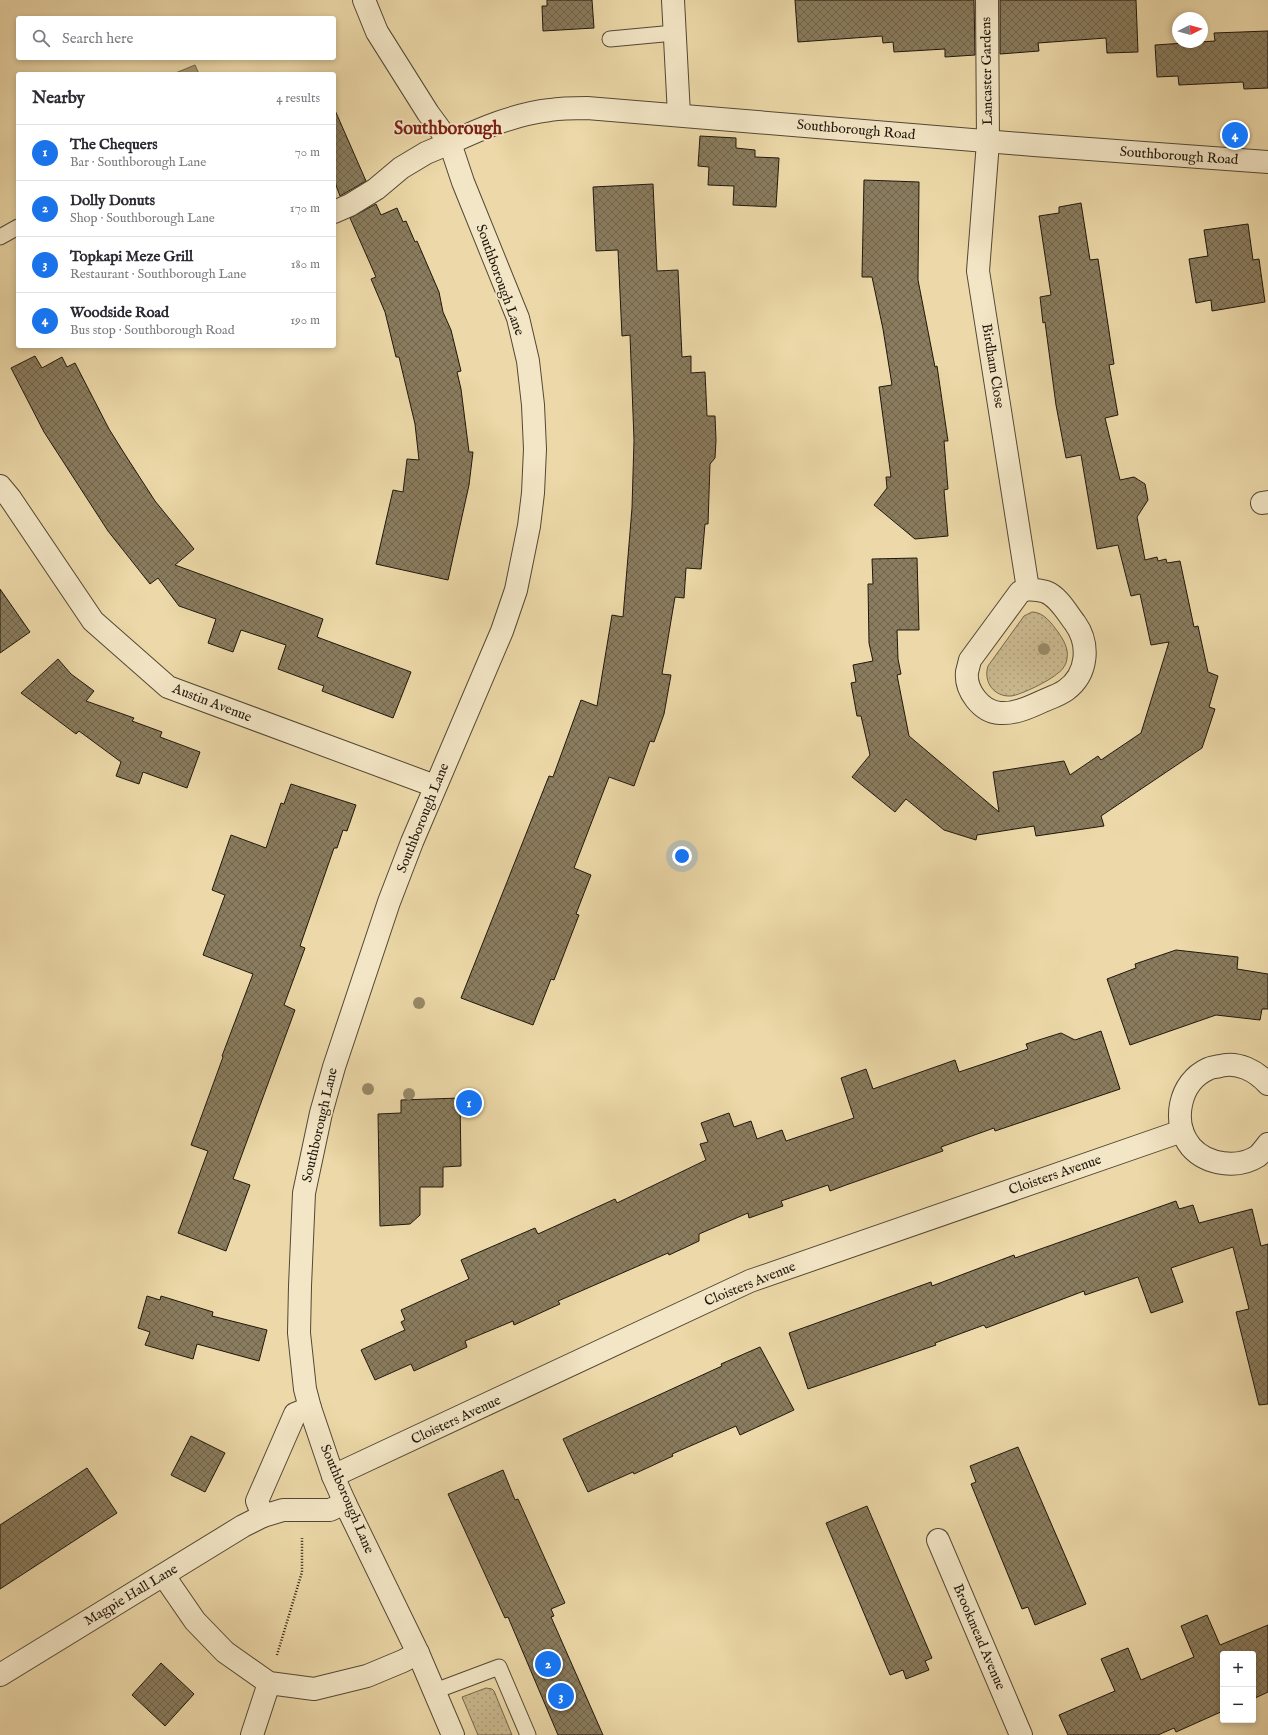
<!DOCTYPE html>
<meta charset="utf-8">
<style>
body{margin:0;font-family:"IM FELL English",serif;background:#f2f2f3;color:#2b2b33}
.controls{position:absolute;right:12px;bottom:12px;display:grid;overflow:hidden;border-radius:4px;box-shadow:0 2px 6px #0003}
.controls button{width:36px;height:36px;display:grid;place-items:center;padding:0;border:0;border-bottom:1px solid #e1e1e2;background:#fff;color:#2b2b33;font:20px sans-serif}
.compass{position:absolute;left:1172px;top:12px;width:36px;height:36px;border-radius:50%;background:#fff;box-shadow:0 2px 6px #0003;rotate:84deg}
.you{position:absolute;left:682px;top:856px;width:14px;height:14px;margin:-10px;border:3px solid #fff;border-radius:50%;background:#1a73e8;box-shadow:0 0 0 6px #1a73e833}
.badge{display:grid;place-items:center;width:26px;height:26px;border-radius:50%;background:#1a73e8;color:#fff;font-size:13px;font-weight:700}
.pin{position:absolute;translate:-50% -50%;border:2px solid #fff;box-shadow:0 1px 4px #0006}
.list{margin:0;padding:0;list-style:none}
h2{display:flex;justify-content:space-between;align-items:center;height:52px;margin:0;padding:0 16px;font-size:17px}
h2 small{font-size:13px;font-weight:400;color:#7c7c81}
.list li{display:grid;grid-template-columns:26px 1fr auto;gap:12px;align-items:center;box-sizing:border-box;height:56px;padding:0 16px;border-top:1px solid #e1e1e2}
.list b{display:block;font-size:15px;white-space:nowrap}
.list p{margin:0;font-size:13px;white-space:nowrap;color:#7c7c81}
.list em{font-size:13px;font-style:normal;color:#7c7c81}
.icon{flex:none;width:22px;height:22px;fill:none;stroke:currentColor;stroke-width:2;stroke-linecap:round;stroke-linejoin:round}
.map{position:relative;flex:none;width:1268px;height:1735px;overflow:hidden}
.search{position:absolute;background:#fff;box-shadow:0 2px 6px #0003;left:16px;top:16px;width:320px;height:44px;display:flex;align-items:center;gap:10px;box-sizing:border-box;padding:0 14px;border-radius:4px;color:#7c7c81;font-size:15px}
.panel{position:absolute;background:#fff;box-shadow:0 2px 6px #0003;left:16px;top:72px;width:320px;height:276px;border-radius:4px}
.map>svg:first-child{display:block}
.grass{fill:url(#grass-dots);stroke:#74684e}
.water{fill:url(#water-ripples);stroke:#71644a}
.building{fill:url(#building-cross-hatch);stroke:#20180d}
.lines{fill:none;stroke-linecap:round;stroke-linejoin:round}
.service-casing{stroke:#534834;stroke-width:17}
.minor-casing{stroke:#534834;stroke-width:24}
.tertiary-casing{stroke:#534834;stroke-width:24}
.path{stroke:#20180d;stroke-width:2.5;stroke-dasharray:1 2;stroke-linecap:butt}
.service{stroke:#f3e6c6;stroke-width:15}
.minor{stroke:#f3e6c6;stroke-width:22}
.tertiary{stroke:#f3e6c6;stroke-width:22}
.tree{fill:#988968}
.labels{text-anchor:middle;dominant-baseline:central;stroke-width:3.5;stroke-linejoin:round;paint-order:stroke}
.street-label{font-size:14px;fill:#20180d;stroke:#f3e6c6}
.district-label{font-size:18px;font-weight:bold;fill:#7a1f14;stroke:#f3e6c6}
</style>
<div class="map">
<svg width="1268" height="1735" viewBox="0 0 1268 1735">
<defs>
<pattern id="grass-dots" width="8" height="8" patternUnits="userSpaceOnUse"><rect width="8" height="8" fill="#c9b78e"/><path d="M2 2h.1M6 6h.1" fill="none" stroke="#ac9d79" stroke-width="1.8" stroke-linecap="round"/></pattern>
<pattern id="water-ripples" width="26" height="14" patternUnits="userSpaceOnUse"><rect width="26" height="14" fill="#a79773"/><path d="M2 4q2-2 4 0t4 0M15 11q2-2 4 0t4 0" fill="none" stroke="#887a5d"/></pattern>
<pattern id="building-cross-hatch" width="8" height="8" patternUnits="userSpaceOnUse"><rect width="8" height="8" fill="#8a7c5e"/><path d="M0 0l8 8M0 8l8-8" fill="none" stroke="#70654c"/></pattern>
</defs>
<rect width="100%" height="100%" fill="#ecd8a8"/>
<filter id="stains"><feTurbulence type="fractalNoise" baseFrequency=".005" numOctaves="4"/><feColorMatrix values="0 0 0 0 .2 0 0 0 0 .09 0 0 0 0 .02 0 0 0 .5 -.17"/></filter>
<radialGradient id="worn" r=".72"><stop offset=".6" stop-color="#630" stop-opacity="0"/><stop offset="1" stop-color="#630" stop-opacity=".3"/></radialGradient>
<g class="grass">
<path d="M1032,612C1044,612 1052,624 1058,632C1063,639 1069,649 1067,658C1067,663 1063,670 1058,673C1051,680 1021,695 1011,696C994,697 983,682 988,666L1024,616Z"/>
<path d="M486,1688L492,1689L494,1691L512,1735H478L462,1697Z"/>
</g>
<path class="water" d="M195,65L199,74H173Z"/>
<g class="building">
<path d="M547,0H592L594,28L543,31L542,6H547Z"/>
<path d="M795,0H974L975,55L945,57V49L894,52L893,42L883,43L882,36L798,42Z"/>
<path d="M1000,0H1136L1138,52L1107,53L1106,38L1038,43L1039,51L1000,54Z"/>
<path d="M1268,31V88L1244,89L1243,82L1179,85L1178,76L1157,77L1155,45L1215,41L1214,33Z"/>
<path d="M334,108L366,181L340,196L334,180Z"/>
<path d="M700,136L736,138V148L755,150V157L779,158L776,207L733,205L734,186L708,185L709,167L698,166Z"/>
<path d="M864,180L919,182L918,280L935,367L937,366L948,441H944L948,489L944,490L948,536L915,539L874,505L887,488L886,477H891L879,387L892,385L883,329L872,277H862Z"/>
<path d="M653,184L657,271L678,270L682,357L691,356V373L705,372L707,416H715L716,440L715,458L710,464L708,524H705L701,569L686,568L684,598L675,597L662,674L671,675L664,714L654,742L650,741L634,786L609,777L574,868L591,875L576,914L579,915L554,980L551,979L533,1025L461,998L549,776L553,777L581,700L597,706L612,615L623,617L632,508L634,440L630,335L622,336L618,250L596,251L593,187Z"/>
<path d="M1081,203L1090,260L1098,259L1114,364L1109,365L1118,415L1105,418L1120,480L1134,477L1145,484L1148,500L1137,517L1145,560L1157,557L1158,561L1166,559L1167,563L1180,561L1194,627L1198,626L1208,672L1218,676L1209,707L1215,709L1202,748L1101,816L1104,826L1036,836L1034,826L977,835L976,840L944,830L906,799L895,812L852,777L870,755L861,716H857L851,683L856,682L853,665L873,661L869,643L868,584H873L872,559L917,558L919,630H897L898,659L901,674L897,675L909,736L999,812L993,772L1064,761L1070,775L1098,756L1101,760L1141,733L1169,642L1151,645L1140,594L1131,596L1118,545L1097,549L1081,455L1066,458L1056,405L1045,322L1043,323L1040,297L1051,295L1039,216L1059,213V207Z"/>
<path d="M376,204L381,215L397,208L403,222L406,221L415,242L417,241L439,292L443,312L451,330L461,371L457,372L461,389L469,452H473L469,485L448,580L376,564L393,490L403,492L407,459L419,460L415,424L399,357H396L385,312L371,279L376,277L350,218Z"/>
<path d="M1248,224L1253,260L1259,259L1265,302L1212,311L1211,300L1196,303L1189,259L1208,256L1204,230Z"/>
<path d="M35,356L42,368L62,357L67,367L75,363L109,429L124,453L155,501L194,549L175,565L323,619L317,637L411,672L393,718L322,691L324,686L278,669L286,645L241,630L233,652L208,643L216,619L179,606L158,578L150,584L108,531L44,432L11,368Z"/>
<path d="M0,589L30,632L0,653Z"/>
<path d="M58,659L71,674L94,691L86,701L134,718L132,721L162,732L160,737L200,752L187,788L143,772L139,784L116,776L121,762L79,731L76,734L21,693Z"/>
<path d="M291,784L356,805L347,831L343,830L337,848H334L300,946L305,948L284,1005L295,1010L233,1179L250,1185L226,1251L178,1233L208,1151L191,1145L223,1057L222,1056L253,974L203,955L225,895L212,890L231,835L266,848L281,803L284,804Z"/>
<path d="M1176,950L1238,957L1237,969L1268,974V1009H1262L1260,1020L1216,1015L1130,1045L1107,979L1136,968L1135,964Z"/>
<path d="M1101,1031L1120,1089L995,1131L994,1128L941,1147L943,1151L846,1185L830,1191L828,1185L781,1201L783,1206L749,1218L748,1213L699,1234V1241L669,1255L668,1253L558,1301L560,1304L514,1325L513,1321L465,1341L467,1347L414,1371L411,1364L375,1380L361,1350L405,1330L401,1322L405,1320L401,1310L469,1279L461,1260L535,1228L538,1234L615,1199L617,1203L706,1160L700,1144L708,1142L701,1123L729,1113L734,1127L751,1121L757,1139L782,1130L786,1141L854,1118L841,1078L866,1069L873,1089L955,1060L959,1072L1028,1049L1026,1044L1061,1033L1075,1040Z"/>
<path d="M460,1098L461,1166L443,1167V1187H420V1215L410,1224L380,1226L378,1114L401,1113V1100Z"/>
<path d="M1176,1201L1179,1209L1193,1205L1199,1223L1252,1209L1261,1246L1268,1244V1404L1259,1405L1236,1312L1249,1309L1233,1247L1171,1268L1183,1302L1151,1313L1138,1277L1085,1295L1084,1291L986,1328L984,1325L935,1343L936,1345L808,1389L789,1333L931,1282L932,1286L1014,1255L1015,1258Z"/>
<path d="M147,1296L160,1300L161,1296L213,1312L212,1316L267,1330L259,1361L197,1344L193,1359L145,1345L150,1332L138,1328Z"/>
<path d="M760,1347L794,1410L740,1435L736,1426L672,1454L673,1456L634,1474L633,1472L588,1492L563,1439L722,1366L721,1364Z"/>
<path d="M191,1436L225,1453L205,1492L171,1475Z"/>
<path d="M1018,1447L1086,1604L1035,1625L1028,1607L1022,1609L971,1484L976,1482L970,1466Z"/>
<path d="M87,1468L117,1513L0,1589V1525Z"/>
<path d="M503,1470L515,1500L518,1499L565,1603L551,1609L554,1616L551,1617L603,1735H558L508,1617L505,1618L448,1494Z"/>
<path d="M867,1506L932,1658L925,1661L929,1670L906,1679L903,1670L890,1675L826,1523Z"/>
<path d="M1207,1615L1220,1645L1268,1625V1692L1253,1699V1654H1223V1711L1176,1732L1174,1728L1158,1735H1068L1059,1715L1115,1691L1101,1659L1128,1648L1141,1680L1194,1657L1181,1626Z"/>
<path d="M161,1663L194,1694L165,1726L132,1695Z"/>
</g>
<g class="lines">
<g class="service-casing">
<g id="service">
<path d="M610,39L674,33"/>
<path d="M0,237L18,227"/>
<path d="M435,1691L499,1667L528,1735"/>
</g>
</g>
<g class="minor-casing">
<g id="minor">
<path d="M673,0L679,115"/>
<path d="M987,0L988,142L978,271L1028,589"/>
<path d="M334,212L350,205L376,189L401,168L426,153L450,143"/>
<path d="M0,486L10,498L93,621L168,687L435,786"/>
<path d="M1262,503L1268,502"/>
<path d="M1028,589C1033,590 1041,590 1046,592C1059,597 1067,613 1075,623C1090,644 1088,674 1066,690C1059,695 1050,698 1043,701C1030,707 1015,714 1000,713C981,712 965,690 967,672C968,668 969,664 970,660L1020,592Z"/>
<path d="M1268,1084C1256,1071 1238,1061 1220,1066C1216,1067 1211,1067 1208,1069C1179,1082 1171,1123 1191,1147C1207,1165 1238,1169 1258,1156C1261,1153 1265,1148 1268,1144"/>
<path d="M333,1476L750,1281L1182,1131"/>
<path d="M263,1516L257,1501L295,1414L310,1408"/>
<path d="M938,1540L1021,1735"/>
<path d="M164,1576L195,1621L225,1652L269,1683L314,1689L367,1676L403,1661L418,1653"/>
<path d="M0,1675L243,1526L263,1516L283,1510H330L345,1503"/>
<path d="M252,1735L269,1683"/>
</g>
</g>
<g class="tertiary-casing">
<g id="tertiary">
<path d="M364,0L377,32L428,113L450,143L463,182L518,318L528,361L533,405L535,449L533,493L529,526L516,590L502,631L412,842L389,902L334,1067L321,1113L304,1193L300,1286L299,1333L305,1389L310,1408L333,1476L345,1503L418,1653L453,1735"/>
<path d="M450,143C482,128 515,114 550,110C562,108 575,108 587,108L1034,145L1268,162"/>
</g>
</g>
<path class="path" d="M277,1655L302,1572V1538"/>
<use href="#service" class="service"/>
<use href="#minor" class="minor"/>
<use href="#tertiary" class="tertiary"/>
</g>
<g class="tree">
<circle cx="1044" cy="649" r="6"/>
<circle cx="419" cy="1003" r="6"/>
<circle cx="368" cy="1089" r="6"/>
<circle cx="409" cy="1094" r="6"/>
</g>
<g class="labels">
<g class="street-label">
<text transform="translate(987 71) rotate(-91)">Lancaster Gardens</text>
<text transform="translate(856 130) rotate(5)">Southborough Road</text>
<text transform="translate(1179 156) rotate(4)">Southborough Road</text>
<text transform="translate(500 280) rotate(70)">Southborough Lane</text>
<text transform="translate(993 366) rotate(81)">Birdham Close</text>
<text transform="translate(212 703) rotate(21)">Austin Avenue</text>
<text transform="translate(423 818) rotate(-68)">Southborough Lane</text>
<text transform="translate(320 1125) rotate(-77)">Southborough Lane</text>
<text transform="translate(1055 1175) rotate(-19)">Cloisters Avenue</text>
<text transform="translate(750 1284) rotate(-22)">Cloisters Avenue</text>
<text transform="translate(456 1420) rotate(-25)">Cloisters Avenue</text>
<text transform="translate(347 1499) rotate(67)">Southborough Lane</text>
<text transform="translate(131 1595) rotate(-31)">Magpie Hall Lane</text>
<text transform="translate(979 1637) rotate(67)">Brookmead Avenue</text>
</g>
<g class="district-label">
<text x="448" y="129">Southborough</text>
</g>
</g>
<rect width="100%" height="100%" filter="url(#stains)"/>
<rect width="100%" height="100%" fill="url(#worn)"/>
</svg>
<div class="controls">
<button>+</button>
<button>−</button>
</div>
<svg class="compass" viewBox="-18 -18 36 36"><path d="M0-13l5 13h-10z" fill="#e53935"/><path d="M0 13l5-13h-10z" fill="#7c7c81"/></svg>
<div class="you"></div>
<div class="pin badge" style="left:469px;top:1103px">1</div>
<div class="pin badge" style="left:548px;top:1664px">2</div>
<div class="pin badge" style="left:561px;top:1696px">3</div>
<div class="pin badge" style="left:1235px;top:135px">4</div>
<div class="search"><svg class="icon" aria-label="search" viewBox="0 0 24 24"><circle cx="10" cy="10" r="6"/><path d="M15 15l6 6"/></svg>Search here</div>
<section class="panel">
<h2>Nearby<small>4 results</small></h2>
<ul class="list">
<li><span class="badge">1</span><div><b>The Chequers</b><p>Bar · Southborough Lane</p></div><em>70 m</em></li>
<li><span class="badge">2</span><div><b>Dolly Donuts</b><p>Shop · Southborough Lane</p></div><em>170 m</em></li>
<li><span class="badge">3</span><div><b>Topkapi Meze Grill</b><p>Restaurant · Southborough Lane</p></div><em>180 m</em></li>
<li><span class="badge">4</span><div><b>Woodside Road</b><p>Bus stop · Southborough Road</p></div><em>190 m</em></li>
</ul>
</section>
</div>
